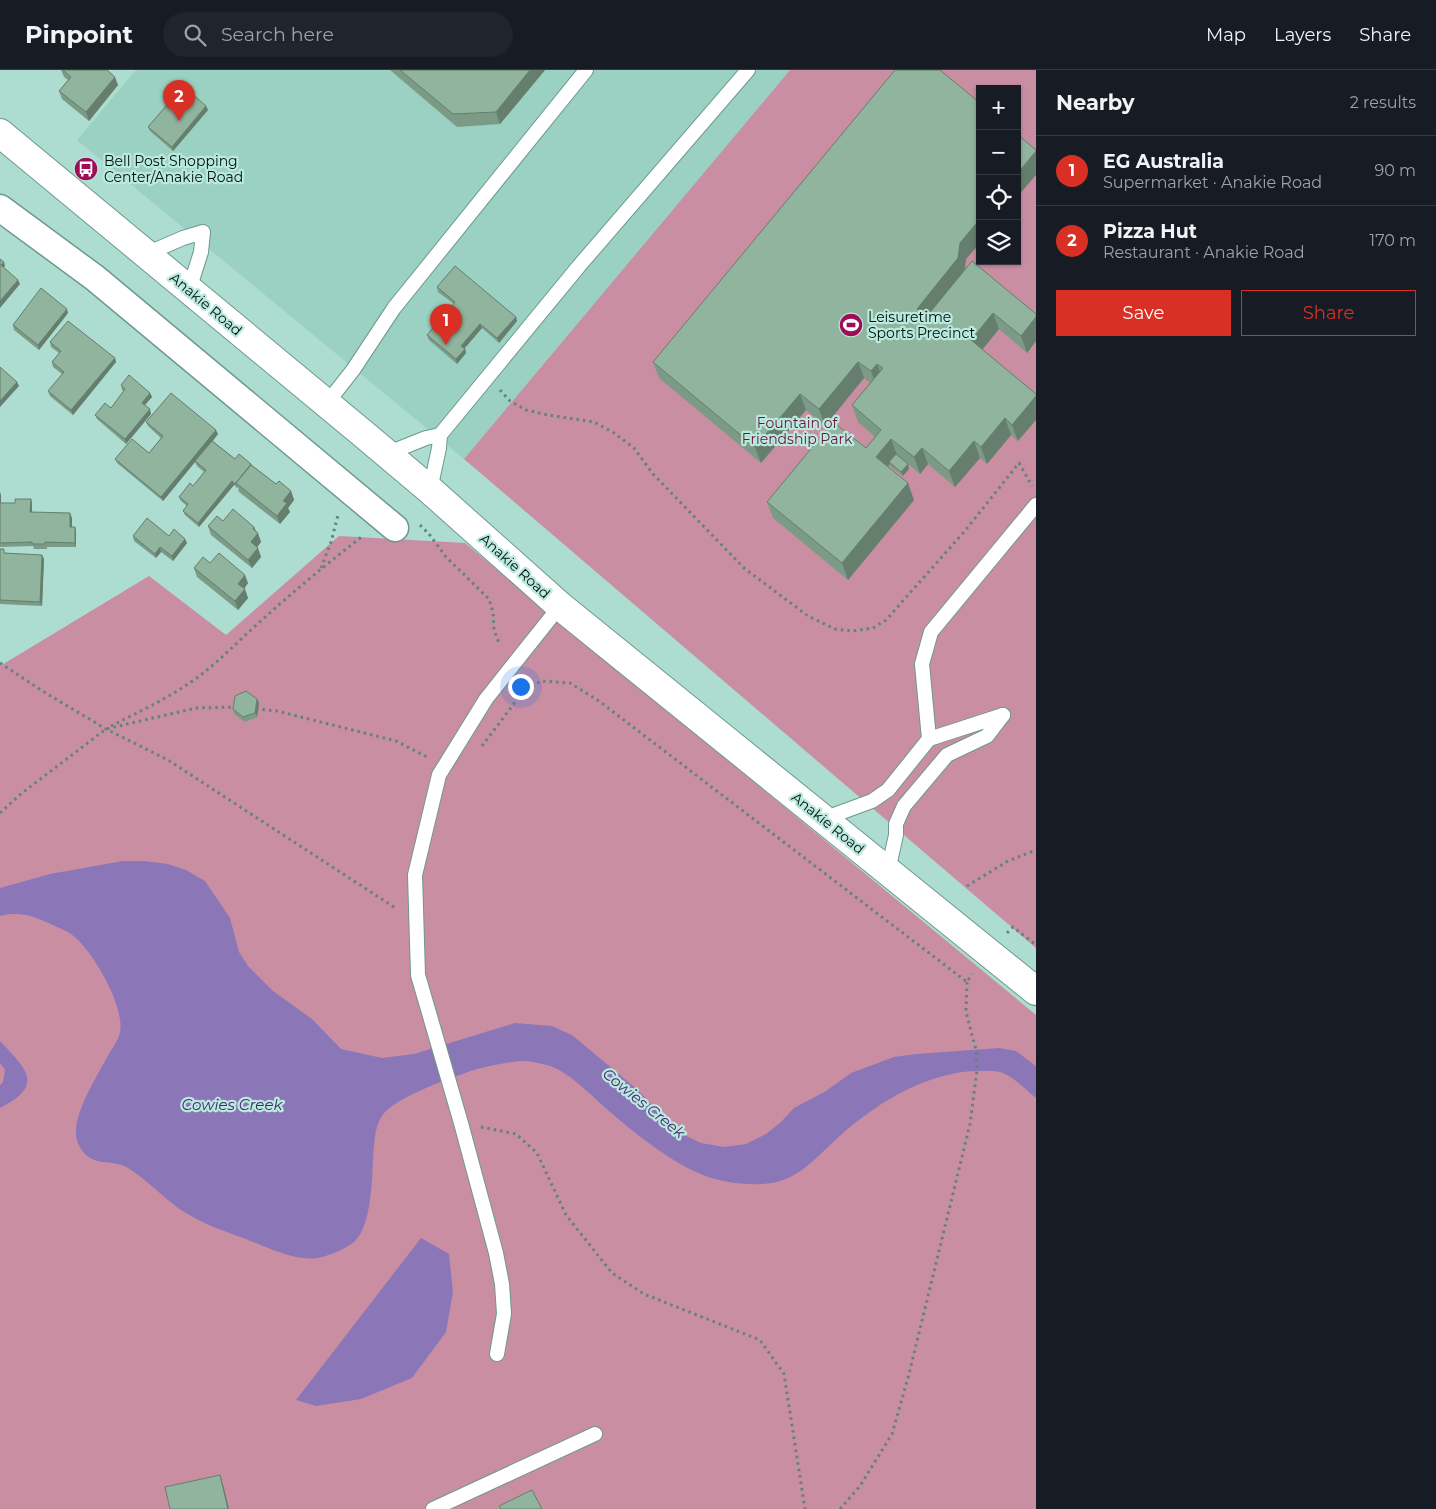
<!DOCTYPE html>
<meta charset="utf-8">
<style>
body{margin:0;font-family:Montserrat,sans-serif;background:#20242c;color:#f1f3f6}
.controls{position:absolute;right:15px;top:15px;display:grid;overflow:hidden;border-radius:0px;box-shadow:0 1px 4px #0004}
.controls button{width:45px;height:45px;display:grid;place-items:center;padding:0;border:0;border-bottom:1px solid #363941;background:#171b24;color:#f1f3f6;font:25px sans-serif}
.you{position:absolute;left:520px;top:616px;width:18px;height:18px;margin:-12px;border:4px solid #fff;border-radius:50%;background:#1a73e8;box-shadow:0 0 0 8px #1a73e833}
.badge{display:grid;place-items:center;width:32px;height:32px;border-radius:50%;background:#d93025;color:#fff;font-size:16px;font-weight:700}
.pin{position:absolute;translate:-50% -41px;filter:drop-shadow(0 1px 2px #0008)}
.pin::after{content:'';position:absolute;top:26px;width:18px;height:15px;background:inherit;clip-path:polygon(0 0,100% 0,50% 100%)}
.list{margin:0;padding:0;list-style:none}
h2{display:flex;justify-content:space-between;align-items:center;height:65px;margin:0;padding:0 20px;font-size:21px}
h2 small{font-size:16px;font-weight:400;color:#9ea1a6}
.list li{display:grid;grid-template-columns:32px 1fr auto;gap:15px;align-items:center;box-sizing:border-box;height:70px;padding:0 20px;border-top:1px solid #363941}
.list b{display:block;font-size:19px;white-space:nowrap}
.list p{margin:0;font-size:16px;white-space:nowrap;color:#9ea1a6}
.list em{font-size:16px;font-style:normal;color:#9ea1a6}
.actions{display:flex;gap:10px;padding:15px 20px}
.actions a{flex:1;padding:11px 0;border:1px solid #d93025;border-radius:0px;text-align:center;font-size:18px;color:#d93025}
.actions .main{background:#d93025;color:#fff}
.icon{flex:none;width:28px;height:28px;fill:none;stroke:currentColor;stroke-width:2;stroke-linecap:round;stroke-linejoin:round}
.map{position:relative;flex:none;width:1036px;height:1439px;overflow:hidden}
header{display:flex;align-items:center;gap:30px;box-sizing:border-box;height:70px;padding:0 25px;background:#171b24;border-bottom:1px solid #363941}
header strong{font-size:24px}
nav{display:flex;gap:28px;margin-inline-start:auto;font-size:18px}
.search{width:350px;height:45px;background:#20242c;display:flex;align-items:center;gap:12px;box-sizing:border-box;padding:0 18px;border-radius:28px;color:#9ea1a6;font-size:19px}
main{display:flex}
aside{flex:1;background:#171b24}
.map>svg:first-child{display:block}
.built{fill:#9ad1c3}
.green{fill:#ca8ea2;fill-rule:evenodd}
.water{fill:#8b77b8}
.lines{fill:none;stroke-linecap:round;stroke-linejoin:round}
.lane-casing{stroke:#6d998e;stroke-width:16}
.street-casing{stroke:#6d998e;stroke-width:29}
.secondary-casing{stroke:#6d998e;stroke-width:30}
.path{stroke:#62837b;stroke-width:3;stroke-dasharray:2.5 4;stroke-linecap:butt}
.lane{stroke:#fff;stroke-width:14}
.street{stroke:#fff;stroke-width:26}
.secondary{stroke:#fff;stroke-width:28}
.wall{fill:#7c9b87}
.shaded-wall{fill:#657e6e}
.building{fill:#90b49d;stroke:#657e6e}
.labels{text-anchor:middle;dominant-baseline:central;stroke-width:4.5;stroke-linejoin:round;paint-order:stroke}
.poi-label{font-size:14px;fill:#02110e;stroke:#bae9dd;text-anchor:start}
.street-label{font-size:14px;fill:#02110e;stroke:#bae9dd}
.park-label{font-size:14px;fill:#6c133d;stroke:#bae9dd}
.water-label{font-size:15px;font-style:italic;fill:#442573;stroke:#bae9dd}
</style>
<header>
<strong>Pinpoint</strong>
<div class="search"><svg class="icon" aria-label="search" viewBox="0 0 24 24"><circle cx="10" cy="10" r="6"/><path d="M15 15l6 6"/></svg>Search here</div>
<nav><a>Map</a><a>Layers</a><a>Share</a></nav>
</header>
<main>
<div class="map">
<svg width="1036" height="1439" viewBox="0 0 1036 1439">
<rect width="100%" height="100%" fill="#addcd0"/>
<path class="built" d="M136,0H790L464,389L77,70Z"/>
<g class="green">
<path d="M790,0H1036V878L464,389ZM980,19H1017V191H980Z"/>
<path d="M339,466L465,473L1036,945V1439H0V596L149,506L226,565Z"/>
</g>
<g class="water">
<path d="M123,791H144L168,794L186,800L205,811L230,848L239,882L248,896L273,921L312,949L341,979L382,988L414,984L515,953L552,956L572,965L639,1021L676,1061L701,1073L724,1077L746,1074L766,1064L781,1052L794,1038L826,1021L851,1003L894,987L916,984L999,978L1016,981L1036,996V1028C1025,1019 1013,1006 1000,1002C997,1001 987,1001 985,1001C932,999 881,1030 843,1063C818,1085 798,1113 762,1114C744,1115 720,1112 703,1105C672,1093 634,1063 609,1041C593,1027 570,1003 550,996C543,994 534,992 527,991C515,990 480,997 468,1002C447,1009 394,1028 382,1046C374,1058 374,1075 373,1090C372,1111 371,1154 356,1170C348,1178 333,1184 322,1187C298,1194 265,1176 243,1168C221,1160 201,1153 181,1140C163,1127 147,1110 128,1098C111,1088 93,1098 81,1079C79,1076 76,1069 76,1065C74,1041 99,1003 110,982C113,977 119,969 120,962C125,936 92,879 71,864C67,861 62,859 57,857C39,848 21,840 0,846V818L50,804Z"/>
<path d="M0,971C26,999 46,1015 0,1038V1015L3,1012L5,1000L0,993Z"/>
<path d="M421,1168L449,1184L453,1222L446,1262L412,1308L361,1329L316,1336L296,1330Z"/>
</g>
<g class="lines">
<g class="lane-casing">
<g id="lane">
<path d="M146,184L183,168L203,162L201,182L189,220"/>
<path d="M327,333L353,300L394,238L586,0"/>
<path d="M386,384L426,368L440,365"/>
<path d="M430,420L439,378L440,365L579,196L748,0"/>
<path d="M929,669L922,594L931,562L1036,435"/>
<path d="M823,749L872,731L888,720L929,669L1003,645"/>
<path d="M888,801L896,765V754L904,736L947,685L987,666L1003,645"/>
<path d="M497,1284L504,1244L502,1214L496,1183L461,1053L418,905L415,805L439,705L486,629L560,536"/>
<path d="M433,1439L595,1364"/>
</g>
</g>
<g class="street-casing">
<path id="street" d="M0,138L95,208L395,458"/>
</g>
<g class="secondary-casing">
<path id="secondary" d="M0,63L361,362L430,420L560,536L1036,921"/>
</g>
<g class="path">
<path d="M500,320L510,331L526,340L548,345L594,352L614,363L634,378L653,404L744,498L808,546L835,559L853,561L873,558L886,550L964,462L1019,393L1032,416"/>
<path d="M420,455L429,464L446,487L489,529L493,542L494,560L499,573"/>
<path d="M321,498L331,472L338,445"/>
<path d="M0,593L44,622L106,659L168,690L397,839"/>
<path d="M256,639L277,641L396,671L427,687"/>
<path d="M111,656C139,642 168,628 194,610C219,592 239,570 262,550C295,520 329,492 364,465"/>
<path d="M482,676L522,623L541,611L570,613L599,631L967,912L972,904"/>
<path d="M0,743L22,723L106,659L196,638L237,637"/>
<path d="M967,816L1008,791L1036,780"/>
<path d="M1007,863L1013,857L1036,875"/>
<path d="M481,1057L516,1064L537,1083L566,1145L612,1203L644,1224L760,1270L784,1304L805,1439"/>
<path d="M840,1439L860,1416L892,1364L909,1304L970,1054L977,1000L976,980L966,942L967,912"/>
</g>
<use href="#lane" class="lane"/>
<use href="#street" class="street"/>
<use href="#secondary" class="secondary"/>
</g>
<g class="wall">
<path d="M61,0H107L118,15L89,51L62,29L59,21L68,10L64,7Z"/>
<path d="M390,0H545L500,54L457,57Z"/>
<path d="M980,33V173L966,189L965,200L1036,244V271L1027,283L999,259L982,280L1036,324L1018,371L1011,365L987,394L980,388L955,417L928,394L920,404L897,385L909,399L903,406L890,396V394L888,397L914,430L848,510L773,448L767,432L866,378L875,367L858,352L852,335L870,313L864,308L825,356L806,340L761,393L659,308L653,292Z"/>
<path d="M206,36L208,40L173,81L150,61L148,57Z"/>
<path d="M437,217L516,247L517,251L499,273L482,258L465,278L466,283L457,294L429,270L427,265L454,234L438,222Z"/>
<path d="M68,243L39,280L14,260L13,255Z"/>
<path d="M50,272L115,288L116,292L73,345L50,326L48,321L62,304L53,297L52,292L59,283L51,277Z"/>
<path d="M121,315L150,323L152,327L145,335L151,344L126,374L97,349L95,345L111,338L124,321L122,320Z"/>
<path d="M146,352L218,364L213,371L235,389L251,394L252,395L276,414L291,421L294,430L288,438L290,442L280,454L239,422L238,417L237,418L234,415L199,457L185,445L183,441L187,436L181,431L179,427L193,416L204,402L197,396L195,392L163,431L117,393L115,389L149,383L161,368L148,356Z"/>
<path d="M0,422L1,426V433H15L31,429L32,434V442L72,448V457H75L76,461V477H47V479H34L33,476L0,477Z"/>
<path d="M223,451L254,457L261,472L257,477L261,487L252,498L211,465L208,456Z"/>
<path d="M133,466L187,473L173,491L161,482L156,488L134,471Z"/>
<path d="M0,479L5,483L44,489L42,536L0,534Z"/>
<path d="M210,493L248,513L244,519L248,528L238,540L197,507L194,498Z"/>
<path d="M257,629L259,633L257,647L245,652L234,644L233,639Z"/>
</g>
<g class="shaded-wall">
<path d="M530,0H545L500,54L496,42Z"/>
<path d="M115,7L118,15L89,51L86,42Z"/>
<path d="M206,36L208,40L173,81L172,77Z"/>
<path d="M1036,81V105L1017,127V104Z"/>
<path d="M980,149V173L966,189L964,205L925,252L917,246V239L960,173Z"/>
<path d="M4,192L5,196L2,199L1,195Z"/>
<path d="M18,210L20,214L0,238V231Z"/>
<path d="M67,239L68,243L39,280L38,275Z"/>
<path d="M993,243L999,259L977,286L971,270Z"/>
<path d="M516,247L517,251L499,273L497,268Z"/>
<path d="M1036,247V271L1027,283L1021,266Z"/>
<path d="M480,254L482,258L463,280L461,276Z"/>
<path d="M465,279L466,283L457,294L456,289Z"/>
<path d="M115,288L116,292L73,345L71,340Z"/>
<path d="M858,292L864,308L825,356L819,339Z"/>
<path d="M877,294L883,310L877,318L871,301Z"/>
<path d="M17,312L19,316L0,337V331Z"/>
<path d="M150,323L152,327L143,337L142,333Z"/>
<path d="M800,324L806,340L761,393L755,377Z"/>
<path d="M1036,326V350L1018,371L1012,355Z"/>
<path d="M150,339L151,344L126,374L125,369Z"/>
<path d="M1005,348L1011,365L987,394L981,377Z"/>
<path d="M216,360L218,364L163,431L161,427Z"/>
<path d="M891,369L897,385L889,392L890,394L882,404L876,387Z"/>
<path d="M974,371L980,388L955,417L949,401Z"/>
<path d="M922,378L928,394L920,404L914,387Z"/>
<path d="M908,394L909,399L903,406L901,402Z"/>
<path d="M232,411L234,415L199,457L198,453Z"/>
<path d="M908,413L914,430L848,510L842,493Z"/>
<path d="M291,421L294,430L288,438L290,442L280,454L277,446L283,431Z"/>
<path d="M0,422L1,426V437L0,435Z"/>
<path d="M31,429L32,434V447L30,442Z"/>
<path d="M70,443L72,448V461L70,457Z"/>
<path d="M75,457L76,461V477L75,473Z"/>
<path d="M254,457L257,464L258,463L261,472L254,481L251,472L253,459Z"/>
<path d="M185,469L187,473L173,491L172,486Z"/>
<path d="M160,477L161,482L156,488L155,484Z"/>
<path d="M258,478L261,487L252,498L248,490Z"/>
<path d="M42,485L44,489L42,536L40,532Z"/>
<path d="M245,505L248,513L241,523L238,514Z"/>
<path d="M245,519L248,528L238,540L235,531Z"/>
<path d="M257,629L259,633L257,647L255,643Z"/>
<path d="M220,1405L224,1418L229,1439H228Z"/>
</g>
<g class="building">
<path d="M63,0H107L115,7L86,42L59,21L71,7Z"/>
<path d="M400,0H530L496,42L453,44Z"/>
<path d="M895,0H940L980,33V149L960,173L958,188L917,239L921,241L917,246L923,251L972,191L1036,244V247L1021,266L993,243L971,270L1036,324V326L1012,355L1005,348L981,377L974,371L949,401L922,378L914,387L891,369L876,387L908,413L842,493L767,432L833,352L866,378L881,360L852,335L883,298L877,294L871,301L858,292L819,339L800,324L755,377L653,292Z"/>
<path d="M183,16L206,36L172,77L148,57Z"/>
<path d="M1017,64L1036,80V81L1017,104Z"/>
<path d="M0,189L4,192L1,195L18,210L0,231Z"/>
<path d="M455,196L516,247L497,268L480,254L461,276L465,279L456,289L427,265L455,232L437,217Z"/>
<path d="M41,218L67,239L38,275L13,255Z"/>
<path d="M68,251L115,288L71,340L48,321L64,302L52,292L61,281L50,272Z"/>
<path d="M0,297L17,312L0,331Z"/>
<path d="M129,305L150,323L142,333L150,339L125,369L95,345L105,333L111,338L125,319L121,315Z"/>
<path d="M171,323L216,360L161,427L115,389L132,369L149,383L163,366L146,352Z"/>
<path d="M212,371L235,389L239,384L251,394L235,414L232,411L198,453L183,441L188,434L179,427L190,413L193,416L206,400L195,391Z"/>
<path d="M896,384L908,394L901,402L889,392Z"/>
<path d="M251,395L276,414L279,411L291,421L283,431L287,433L277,446L236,413Z"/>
<path d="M15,429H31L30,442L70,443V457H75V473L45,472V474H32V472L0,473V433H15Z"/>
<path d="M233,439L254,457L253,459L258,463L251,472L258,478L248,490L208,456L217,446L223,451Z"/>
<path d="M147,448L169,466L174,459L185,469L172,486L160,477L155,484L133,466Z"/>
<path d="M0,479H4V483L42,485L40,532L0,530Z"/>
<path d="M219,483L245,505L238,514L245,519L235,531L194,498L203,487L210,493Z"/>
<path d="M246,621L257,629L255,643L243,647L233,639L235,626Z"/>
<path d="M220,1405L228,1439H170L165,1417Z"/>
<path d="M532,1420L542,1439H501L499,1436Z"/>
</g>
<defs>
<g id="bus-disc" transform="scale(1.25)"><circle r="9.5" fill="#9d0d58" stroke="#bae9dd"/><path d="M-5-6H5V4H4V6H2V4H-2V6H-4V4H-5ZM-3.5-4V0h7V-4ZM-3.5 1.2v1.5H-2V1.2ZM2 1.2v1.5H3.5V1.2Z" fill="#fff"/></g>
<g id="stadium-disc" transform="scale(1.25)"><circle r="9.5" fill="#9d0d58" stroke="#bae9dd"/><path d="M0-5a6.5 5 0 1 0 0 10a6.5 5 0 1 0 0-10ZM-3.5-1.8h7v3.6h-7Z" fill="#fff"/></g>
</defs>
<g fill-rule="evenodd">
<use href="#bus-disc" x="86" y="99"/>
<use href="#stadium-disc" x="851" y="255"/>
</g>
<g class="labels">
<g class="poi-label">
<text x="104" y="91">Bell Post Shopping<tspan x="104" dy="16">Center/Anakie Road</tspan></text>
<text x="868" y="247">Leisuretime<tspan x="868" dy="16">Sports Precinct</tspan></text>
</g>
<g class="street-label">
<text transform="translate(206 234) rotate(40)">Anakie Road</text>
<text transform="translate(515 496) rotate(42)">Anakie Road</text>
<text transform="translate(828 753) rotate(39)">Anakie Road</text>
</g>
<g class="park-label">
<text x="797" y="353">Fountain of<tspan x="797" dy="16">Friendship Park</tspan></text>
</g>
<g class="water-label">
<text transform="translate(644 1033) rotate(39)">Cowies Creek</text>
<text x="232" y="1034">Cowies Creek</text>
</g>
</g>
</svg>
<div class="controls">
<button>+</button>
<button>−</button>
<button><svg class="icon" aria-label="locate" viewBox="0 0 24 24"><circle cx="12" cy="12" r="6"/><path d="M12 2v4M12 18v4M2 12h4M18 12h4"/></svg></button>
<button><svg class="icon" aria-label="layers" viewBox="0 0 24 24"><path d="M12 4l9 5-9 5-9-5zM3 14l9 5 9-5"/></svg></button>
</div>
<div class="you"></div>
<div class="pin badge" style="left:446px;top:275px">1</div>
<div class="pin badge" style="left:179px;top:51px">2</div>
</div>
<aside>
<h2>Nearby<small>2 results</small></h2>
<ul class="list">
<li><span class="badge">1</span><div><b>EG Australia</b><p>Supermarket · Anakie Road</p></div><em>90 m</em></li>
<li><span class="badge">2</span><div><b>Pizza Hut</b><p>Restaurant · Anakie Road</p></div><em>170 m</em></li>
</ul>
<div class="actions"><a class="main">Save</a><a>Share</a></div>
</aside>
</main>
